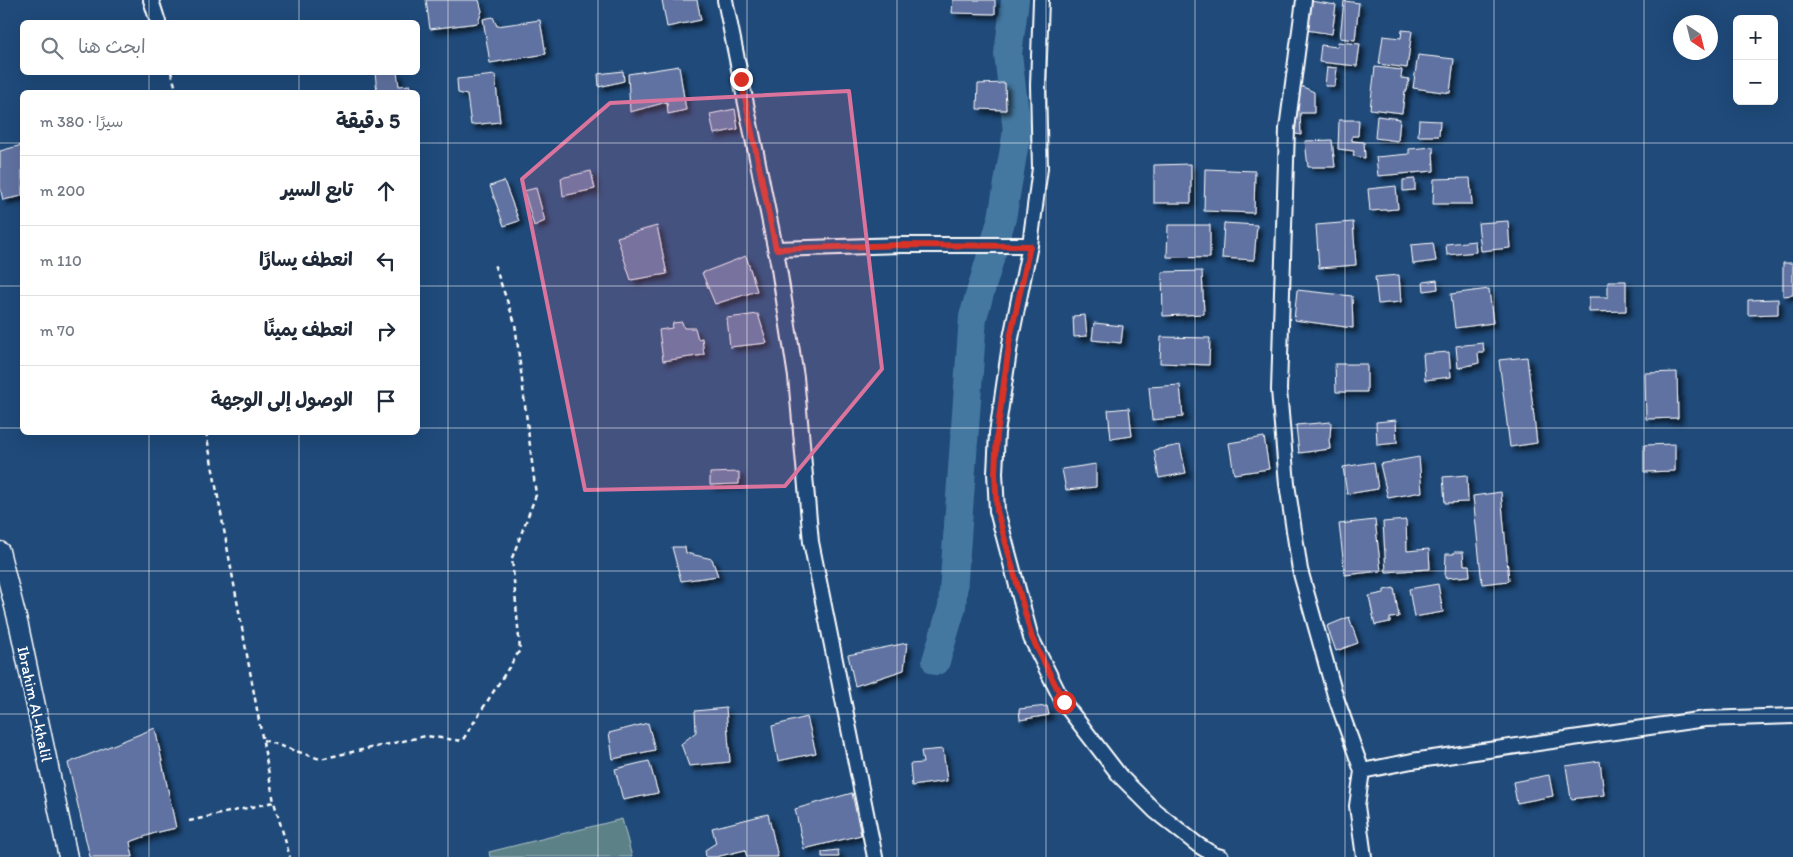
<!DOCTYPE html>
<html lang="ar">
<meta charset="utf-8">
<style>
body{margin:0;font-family:Itim,"Playpen Sans Arabic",sans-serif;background:#f2f2f3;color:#1f2937;direction:rtl}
.controls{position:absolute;right:15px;top:15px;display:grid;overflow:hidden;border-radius:8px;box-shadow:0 5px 20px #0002}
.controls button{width:45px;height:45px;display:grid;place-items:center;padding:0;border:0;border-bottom:1px solid #e0e1e3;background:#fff;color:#1f2937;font:25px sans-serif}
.compass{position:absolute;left:1673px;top:15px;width:45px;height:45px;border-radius:50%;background:#fff;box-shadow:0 5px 20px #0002;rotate:145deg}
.stop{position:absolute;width:15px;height:15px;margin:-11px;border:4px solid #d93025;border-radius:50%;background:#fff}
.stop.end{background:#d93025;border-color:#fff;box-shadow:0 1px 5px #0008}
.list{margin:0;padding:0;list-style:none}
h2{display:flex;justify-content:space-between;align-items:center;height:65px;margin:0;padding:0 20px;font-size:21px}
h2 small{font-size:16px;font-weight:400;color:#747a83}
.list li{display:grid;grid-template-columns:32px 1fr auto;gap:15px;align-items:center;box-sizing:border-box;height:70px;padding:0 20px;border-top:1px solid #e0e1e3}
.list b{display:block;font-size:19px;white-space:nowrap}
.list em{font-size:16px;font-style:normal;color:#747a83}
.icon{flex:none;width:28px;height:28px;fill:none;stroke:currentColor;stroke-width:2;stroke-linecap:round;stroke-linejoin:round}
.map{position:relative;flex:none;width:1793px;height:857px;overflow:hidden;direction:ltr}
.search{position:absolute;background:#fff;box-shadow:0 5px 20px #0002;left:20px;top:20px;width:400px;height:55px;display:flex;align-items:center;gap:12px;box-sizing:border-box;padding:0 18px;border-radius:8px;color:#747a83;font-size:19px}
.panel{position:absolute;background:#fff;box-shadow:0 5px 20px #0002;left:20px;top:90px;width:400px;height:345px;border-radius:8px;direction:rtl}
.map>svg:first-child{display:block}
.green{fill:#5b8288;stroke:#adc0c4}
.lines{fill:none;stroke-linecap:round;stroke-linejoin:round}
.river{stroke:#4478a1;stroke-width:28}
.building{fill:#6072a1;stroke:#fff;filter:url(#shadow)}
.minor-casing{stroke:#fff;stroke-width:18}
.tertiary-casing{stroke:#fff;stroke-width:21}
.path{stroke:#fff;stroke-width:2.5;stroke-dasharray:5 4;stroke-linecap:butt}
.minor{stroke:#1f4a7a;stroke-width:14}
.tertiary{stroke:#1f4a7a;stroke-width:18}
.route{stroke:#d93025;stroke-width:6}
.marked{fill:#da749d;fill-opacity:0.2;stroke:#da749d;stroke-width:4;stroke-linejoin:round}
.grid{fill:none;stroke:#fff;stroke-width:1;stroke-opacity:0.55}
.labels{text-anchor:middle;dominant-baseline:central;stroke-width:4.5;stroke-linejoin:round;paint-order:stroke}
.street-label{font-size:16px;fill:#fff;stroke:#1f4a7a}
</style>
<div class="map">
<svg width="1793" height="857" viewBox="0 0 1793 857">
<defs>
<filter id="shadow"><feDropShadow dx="4.5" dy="4.5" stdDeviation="2.5" flood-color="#0009"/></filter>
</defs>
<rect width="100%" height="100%" fill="#1f4a7a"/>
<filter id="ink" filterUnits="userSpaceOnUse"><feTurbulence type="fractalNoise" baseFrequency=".02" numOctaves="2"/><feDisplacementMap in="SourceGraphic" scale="10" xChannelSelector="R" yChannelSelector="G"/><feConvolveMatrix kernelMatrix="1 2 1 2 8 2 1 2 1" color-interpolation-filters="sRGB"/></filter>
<g filter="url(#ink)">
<path class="green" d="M622,819L632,857H490L489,852Z"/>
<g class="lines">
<path class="river" d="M936,661L952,607L973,317L1002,218L1017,131L1008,54L1015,0"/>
</g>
<g class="building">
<path d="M426,0H479L482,11L478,23L430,29Z"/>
<path d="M662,0H697L701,20L667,27Z"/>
<path d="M953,0H995V14L952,13Z"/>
<path d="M1310,1L1336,5L1332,34L1306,30Z"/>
<path d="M1344,1L1359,3L1355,40L1340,38Z"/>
<path d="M493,17L497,26L540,20L546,54L490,63L483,19Z"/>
<path d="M1402,30L1412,31L1407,68L1379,64L1383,36L1401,38Z"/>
<path d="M1338,42L1360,44L1357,66L1319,62L1321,45L1337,47Z"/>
<path d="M1418,55L1454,59L1450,93L1413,88Z"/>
<path d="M679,66L686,110L668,114L667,102L630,112L628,74Z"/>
<path d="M1327,67L1337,68L1335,86H1325Z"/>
<path d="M1375,67L1402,70L1401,78L1409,79L1407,91H1405L1402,113L1370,109Z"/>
<path d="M623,71L624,81L599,87L598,74Z"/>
<path d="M375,72H397L399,86L410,85V92H377Z"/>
<path d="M495,75L500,122L471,125L467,95L458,93L457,79Z"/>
<path d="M1005,83L1006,110L977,109L978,84Z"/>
<path d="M1301,86L1314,92V113H1300L1301,135L1291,133Z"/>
<path d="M735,109L738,129L714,134L710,114Z"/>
<path d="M1377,116L1400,119L1398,141L1375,138Z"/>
<path d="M1339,120H1359L1358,136H1352V141L1364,142L1365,158L1353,156L1354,151L1338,149Z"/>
<path d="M1419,120L1440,121L1439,136H1418Z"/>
<path d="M1332,140L1335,167H1308L1305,141Z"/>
<path d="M22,145V196L3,200L0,187V151Z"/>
<path d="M1433,147L1434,171L1378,176L1376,157L1409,154V149Z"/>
<path d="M1191,164V203H1154V165Z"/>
<path d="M1205,169L1255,171L1254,213L1204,211Z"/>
<path d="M591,171L595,189L563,196L561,178Z"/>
<path d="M1470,178L1472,204H1433L1434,179Z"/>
<path d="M1415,179V190L1403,191V180Z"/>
<path d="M504,181L519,221L504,226L490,186Z"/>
<path d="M1396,186L1398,209L1370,211L1368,189Z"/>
<path d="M536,188L545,221L534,226L524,191Z"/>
<path d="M1508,221L1510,248L1481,251L1478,223Z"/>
<path d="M1353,222L1356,265L1319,268L1316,225Z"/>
<path d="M1224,223L1257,225L1254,260L1222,258Z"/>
<path d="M1168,225H1210V258L1167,257Z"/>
<path d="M657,226L667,274L631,280L617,237Z"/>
<path d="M1475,241L1476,252L1447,255L1446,244Z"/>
<path d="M1433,243L1436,261L1413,264L1411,245Z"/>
<path d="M746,256L757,291L715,304L702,273Z"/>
<path d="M1783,263H1793V295L1783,296Z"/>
<path d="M1202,271L1204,314L1163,316L1162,272Z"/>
<path d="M1399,275L1401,302L1378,304L1375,277Z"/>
<path d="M1437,280L1438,289L1424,291L1423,282Z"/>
<path d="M1608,281H1626V311L1589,312V297H1608Z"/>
<path d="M1489,289L1493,323L1455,328L1451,294Z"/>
<path d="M1297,290L1352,296L1353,328L1294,320Z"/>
<path d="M1778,299V314L1748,315V300Z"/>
<path d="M758,314L767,343L730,347L727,318Z"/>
<path d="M1085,315L1087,336L1074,337L1073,316Z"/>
<path d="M682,322L684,328H695L698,339L702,338L704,355L663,361L659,330L672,328L673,323Z"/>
<path d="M1094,323L1123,326L1121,343L1092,340Z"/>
<path d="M1161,337L1210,338L1209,365L1160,363Z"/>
<path d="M1483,343L1484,353H1478L1479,363L1458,368L1456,346Z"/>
<path d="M1449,352L1451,377L1425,380L1423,354Z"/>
<path d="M1527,357L1537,443L1510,447L1499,360Z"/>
<path d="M1335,364H1367V392H1336Z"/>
<path d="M1677,372L1678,418L1646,419L1645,373Z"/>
<path d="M1180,385L1183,417L1152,420L1149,387Z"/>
<path d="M1129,408L1132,436L1111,439L1108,410Z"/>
<path d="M1396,420L1397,443L1377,445L1376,422Z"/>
<path d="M1331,422L1330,438L1329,439L1330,449L1299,453L1296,425Z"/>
<path d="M1264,437L1269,469L1234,474L1229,443Z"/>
<path d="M1675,444V471L1644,472V445Z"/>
<path d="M1180,445L1186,473L1159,478L1154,450Z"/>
<path d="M1419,457L1422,492L1388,498L1380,464Z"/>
<path d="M1374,462L1378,489L1347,494L1343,467Z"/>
<path d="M1096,464V487L1066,490L1062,469Z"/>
<path d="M739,472V484L710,485V473Z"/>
<path d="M1467,475L1468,502L1445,503L1443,477Z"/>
<path d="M1501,492L1509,581L1482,584L1473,496Z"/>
<path d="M1375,520L1381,571L1345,575L1339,524Z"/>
<path d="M1406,520L1407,551L1429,549L1430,569L1386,572L1383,522Z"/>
<path d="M672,547H685L686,553L712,559L718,576L681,581Z"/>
<path d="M1454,552H1463L1464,565H1469L1470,576L1445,578L1446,554H1454Z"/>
<path d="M1438,584L1443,612L1414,617L1409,589Z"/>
<path d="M1394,588L1399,617L1390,618V622L1375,625L1369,596L1384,593V590Z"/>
<path d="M1349,617L1358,643L1336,651L1327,626Z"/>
<path d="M907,643L904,670L855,686L848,655Z"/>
<path d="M1047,706L1049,715L1020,720L1019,709Z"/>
<path d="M726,708L730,762L689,766L681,744L696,732L695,711Z"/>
<path d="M807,717L816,753L778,761L772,726Z"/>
<path d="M648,723L655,750L613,759L609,733Z"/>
<path d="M155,728L176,828L155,833L130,842L133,857H90L68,763Z"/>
<path d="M943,749L947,781L912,786L910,764L923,763L921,751Z"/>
<path d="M649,761L658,793L623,800L615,769Z"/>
<path d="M1600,761L1604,795L1571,799L1566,766Z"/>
<path d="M1549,775L1553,796L1517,803L1513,782Z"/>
<path d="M852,793L861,835L804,849L795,809Z"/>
<path d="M768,814L778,857H747L745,850L716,857H706L705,850L716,843L712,828Z"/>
<path d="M838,850L839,857H822V852Z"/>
</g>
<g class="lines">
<g class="minor-casing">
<g id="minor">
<path d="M151,0L158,22"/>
<path d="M725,0L778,262L796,377L811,542L875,857"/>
<path d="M1041,0L1038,85L1040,168L1030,245L1011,338L997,433L995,473L997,511L1031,638L1063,702L1120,776L1155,811L1198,845L1214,855L1221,857"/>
<path d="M1304,0L1287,129L1279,390L1287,484L1300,570L1335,695L1362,771L1357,806L1364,857"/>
<path d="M776,249L902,245H1030"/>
<path d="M1362,771L1412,761L1705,719L1793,716"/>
</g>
</g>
<g class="tertiary-casing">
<path id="tertiary" d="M0,551L19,626L68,857"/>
</g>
<g class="path">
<path d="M171,72L177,92"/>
<path d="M206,432L274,802L290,857"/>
<path d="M263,740L320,759L426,736L462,741L520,650L512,558L536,495L515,323L494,264"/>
<path d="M189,821L274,802"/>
</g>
<use href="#minor" class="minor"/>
<use href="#tertiary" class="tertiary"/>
</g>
</g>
<g class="lines" filter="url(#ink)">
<path class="route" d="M741,79L776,249L902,245L1030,246L1010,338L997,434L995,473L997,511L1032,638L1064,702"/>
</g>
<path class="marked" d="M849,91L882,369L785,486L585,490L522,179L610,103Z"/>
<path class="grid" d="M149,0V22M299,0V22M448,0V857M598,0V857M747,0V857M897,0V857M1046,0V857M1195,0V857M1345,0V857M1494,0V857M1644,0V857M149,72V92M299,72V92M0,143H22M418,143H1793M0,286H22M418,286H1793M0,428H22M418,428H1793M149,432V857M299,432V857M0,571H1793M0,714H1793"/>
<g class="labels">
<g class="street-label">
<text transform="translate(35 704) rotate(78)">Ibrahim Al-khalil</text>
</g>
</g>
</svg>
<div class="controls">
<button>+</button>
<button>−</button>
</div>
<svg class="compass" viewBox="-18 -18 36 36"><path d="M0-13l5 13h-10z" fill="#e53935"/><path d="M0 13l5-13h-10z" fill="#747a83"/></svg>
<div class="stop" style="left:1064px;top:702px"></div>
<div class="stop end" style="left:741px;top:79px"></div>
<div class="search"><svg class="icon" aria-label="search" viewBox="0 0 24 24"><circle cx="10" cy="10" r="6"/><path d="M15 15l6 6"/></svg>ابحث هنا</div>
<section class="panel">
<h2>5 دقيقة<small>سيرًا · 380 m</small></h2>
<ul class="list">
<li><svg class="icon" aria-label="ahead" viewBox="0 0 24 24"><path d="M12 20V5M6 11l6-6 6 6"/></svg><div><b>تابع السير</b></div><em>200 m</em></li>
<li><svg class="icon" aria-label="left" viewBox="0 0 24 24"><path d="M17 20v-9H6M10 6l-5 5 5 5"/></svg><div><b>انعطف يسارًا</b></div><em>110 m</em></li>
<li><svg class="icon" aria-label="right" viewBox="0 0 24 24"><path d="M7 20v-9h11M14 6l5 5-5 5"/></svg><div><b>انعطف يمينًا</b></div><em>70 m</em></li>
<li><svg class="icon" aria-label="arrive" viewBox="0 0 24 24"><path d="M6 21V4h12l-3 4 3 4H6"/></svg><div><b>الوصول إلى الوجهة</b></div></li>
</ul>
</section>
</div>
